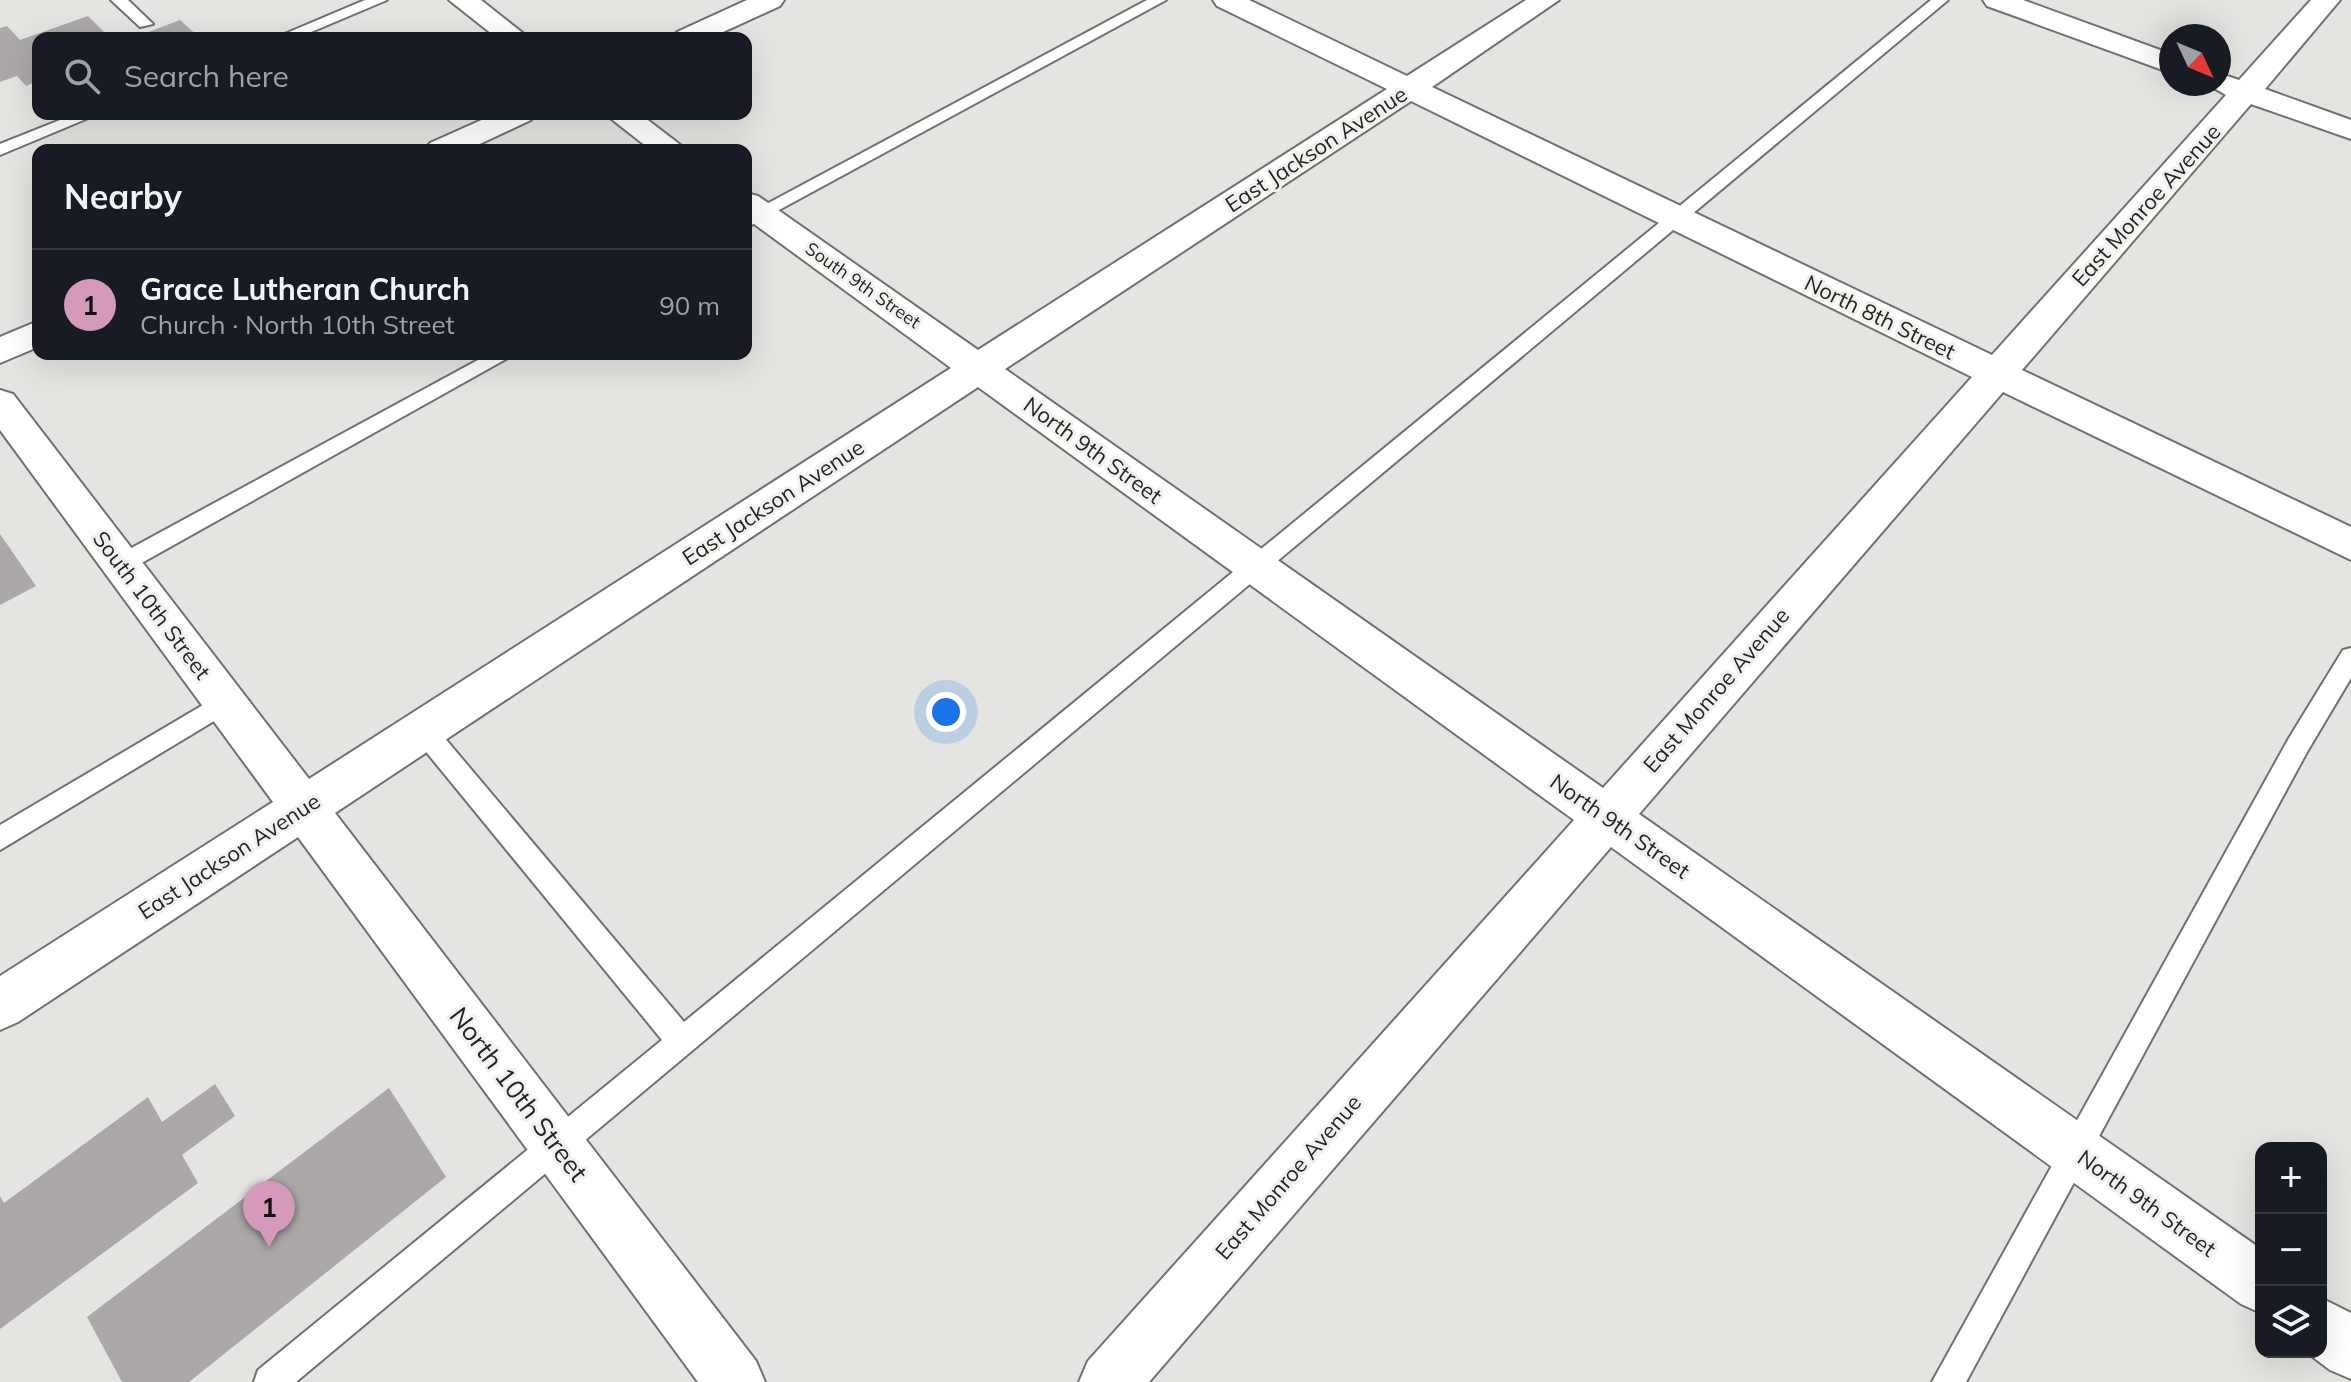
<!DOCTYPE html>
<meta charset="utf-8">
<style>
body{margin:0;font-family:Mulish,sans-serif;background:#20242c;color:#f1f3f6}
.controls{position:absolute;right:24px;bottom:24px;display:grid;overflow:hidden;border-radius:16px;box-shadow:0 8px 32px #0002}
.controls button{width:72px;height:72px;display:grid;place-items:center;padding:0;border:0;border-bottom:2px solid #363941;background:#171b24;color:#f1f3f6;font:40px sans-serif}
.compass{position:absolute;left:2159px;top:24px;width:72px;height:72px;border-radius:50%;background:#171b24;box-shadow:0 8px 32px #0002;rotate:134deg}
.you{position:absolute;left:946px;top:712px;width:28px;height:28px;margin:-20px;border:6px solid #fff;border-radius:50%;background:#1a73e8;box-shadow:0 0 0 12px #1a73e833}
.badge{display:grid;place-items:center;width:52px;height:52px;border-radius:50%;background:#d59abb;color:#111;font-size:26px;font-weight:700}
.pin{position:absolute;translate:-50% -66px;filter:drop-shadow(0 2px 4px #0008)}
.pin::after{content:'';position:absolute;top:42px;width:28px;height:24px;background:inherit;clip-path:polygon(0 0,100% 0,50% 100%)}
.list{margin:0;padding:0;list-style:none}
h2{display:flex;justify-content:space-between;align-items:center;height:104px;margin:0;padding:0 32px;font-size:34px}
h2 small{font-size:26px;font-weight:400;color:#9ea1a6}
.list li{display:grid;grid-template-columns:52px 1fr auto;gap:24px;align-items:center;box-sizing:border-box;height:112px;padding:0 32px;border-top:2px solid #363941}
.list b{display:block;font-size:30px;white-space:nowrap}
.list p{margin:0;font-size:26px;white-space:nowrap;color:#9ea1a6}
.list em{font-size:26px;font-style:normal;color:#9ea1a6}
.icon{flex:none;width:44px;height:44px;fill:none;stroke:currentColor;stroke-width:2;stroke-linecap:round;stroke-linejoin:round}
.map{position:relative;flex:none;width:2351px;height:1382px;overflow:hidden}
.search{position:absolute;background:#171b24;box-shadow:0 8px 32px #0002;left:32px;top:32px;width:720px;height:88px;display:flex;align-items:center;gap:20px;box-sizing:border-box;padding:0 28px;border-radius:16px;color:#9ea1a6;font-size:30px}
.panel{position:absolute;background:#171b24;box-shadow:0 8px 32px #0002;left:32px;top:144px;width:720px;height:216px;border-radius:16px}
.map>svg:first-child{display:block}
.building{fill:#aca8a9}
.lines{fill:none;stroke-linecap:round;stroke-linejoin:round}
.service-casing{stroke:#71726f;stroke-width:4}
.minor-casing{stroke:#71726f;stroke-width:4}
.service{fill:#fff;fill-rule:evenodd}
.minor{fill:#fff;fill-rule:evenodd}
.labels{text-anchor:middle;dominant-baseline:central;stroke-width:6;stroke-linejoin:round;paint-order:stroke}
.far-street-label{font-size:18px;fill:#252624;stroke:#f1f2ee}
.street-label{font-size:22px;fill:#252624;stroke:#f1f2ee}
.near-street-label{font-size:26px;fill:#252624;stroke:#f1f2ee}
</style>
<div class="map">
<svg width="2351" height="1382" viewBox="0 0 2351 1382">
<rect width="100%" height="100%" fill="#e4e5e1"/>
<g class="building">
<path d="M88,16L110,38H38V81L26,86L17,76L0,82V28L7,26L20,40Z"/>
<path d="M180,20L200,38H133Z"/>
<path d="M0,534L36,586L0,605Z"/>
<path d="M215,1084L235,1116L182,1155L198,1183L0,1329V1196L4,1203L148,1097L162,1122Z"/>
<path d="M389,1088L446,1177L189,1382H122L87,1317Z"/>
</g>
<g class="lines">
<g class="service-casing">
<g id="service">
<path d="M111,0H128L153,24L140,27Z"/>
<path d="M365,0H387L297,38H275Z"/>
<path d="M1147,0H1166L746,228V215Z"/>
<path d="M1931,0H1948L296,1382H254L258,1370L662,1040L414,737L411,730L414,723L423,720L432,723L684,1022Z"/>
<path d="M75,114H98L0,155V144Z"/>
<path d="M489,354H515L129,570H113L110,564L113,558Z"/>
<path d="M2351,648V678L2307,752L1966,1382H1932L2289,738L2343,650Z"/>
<path d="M225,692L234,695L237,702L234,709L0,850V825Z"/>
</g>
</g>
<g class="minor-casing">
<g id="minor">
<path d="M449,0H481L529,38H497Z"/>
<path d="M747,0H784L780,6L710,38H673L677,32Z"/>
<path d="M1213,0H1249L1407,76L1526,0H1559L1432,87L1992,355L2226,95L2207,84H2219L2221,74L2239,80L2311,0H2340L2265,89L2351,120V139L2251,104L2022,370L2351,527V560L2003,392L1639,814L2261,1249V1313L2241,1304L1611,847L1149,1382H1079L1088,1361L1574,820L978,387L335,813L756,1361L765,1382H698L298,837L18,1022L0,1030V976L273,802L0,430V390L13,394L309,779L951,368L746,218V193L758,196L978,350L1387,89L1217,6ZM1411,101L1972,377L1603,788L1005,369Z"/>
<path d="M1983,0H2023L2171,54V73L1987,6Z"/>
<path d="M495,114H535L531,120L467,150H425L430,143Z"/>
<path d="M605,114H640L687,150H651Z"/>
<path d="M38,321V347L0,363V337Z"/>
<path d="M2321,1298L2351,1313V1379L2330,1370L2306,1352H2321Z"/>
</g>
</g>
<use href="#service" class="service"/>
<use href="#minor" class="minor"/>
</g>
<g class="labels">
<g class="far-street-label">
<text transform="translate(863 285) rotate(35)">South 9th Street</text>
</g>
<g class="street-label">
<text transform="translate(1316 149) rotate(-33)">East Jackson Avenue</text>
<text transform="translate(2146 205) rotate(-48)">East Monroe Avenue</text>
<text transform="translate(1880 317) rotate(26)">North 8th Street</text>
<text transform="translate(1093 450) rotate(36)">North 9th Street</text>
<text transform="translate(773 502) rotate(-33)">East Jackson Avenue</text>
<text transform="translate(152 605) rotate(53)">South 10th Street</text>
<text transform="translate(1716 690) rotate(-49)">East Monroe Avenue</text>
<text transform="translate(1620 826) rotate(35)">North 9th Street</text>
<text transform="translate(229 856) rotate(-33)">East Jackson Avenue</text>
<text transform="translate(1288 1177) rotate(-49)">East Monroe Avenue</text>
<text transform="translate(2147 1203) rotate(36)">North 9th Street</text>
</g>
<g class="near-street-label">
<text transform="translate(519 1094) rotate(53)">North 10th Street</text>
</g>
</g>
</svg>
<div class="controls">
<button>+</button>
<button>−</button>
<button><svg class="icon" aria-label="layers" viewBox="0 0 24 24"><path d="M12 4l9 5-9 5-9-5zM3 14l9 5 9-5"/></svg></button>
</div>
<svg class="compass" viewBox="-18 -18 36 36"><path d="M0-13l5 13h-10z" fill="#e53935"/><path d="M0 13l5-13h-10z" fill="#9ea1a6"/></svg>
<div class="you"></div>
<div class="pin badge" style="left:269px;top:1247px">1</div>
<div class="search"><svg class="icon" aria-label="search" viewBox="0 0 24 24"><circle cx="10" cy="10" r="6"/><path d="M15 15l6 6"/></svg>Search here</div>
<section class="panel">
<h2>Nearby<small></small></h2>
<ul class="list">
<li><span class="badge">1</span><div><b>Grace Lutheran Church</b><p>Church · North 10th Street</p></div><em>90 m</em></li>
</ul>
</section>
</div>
